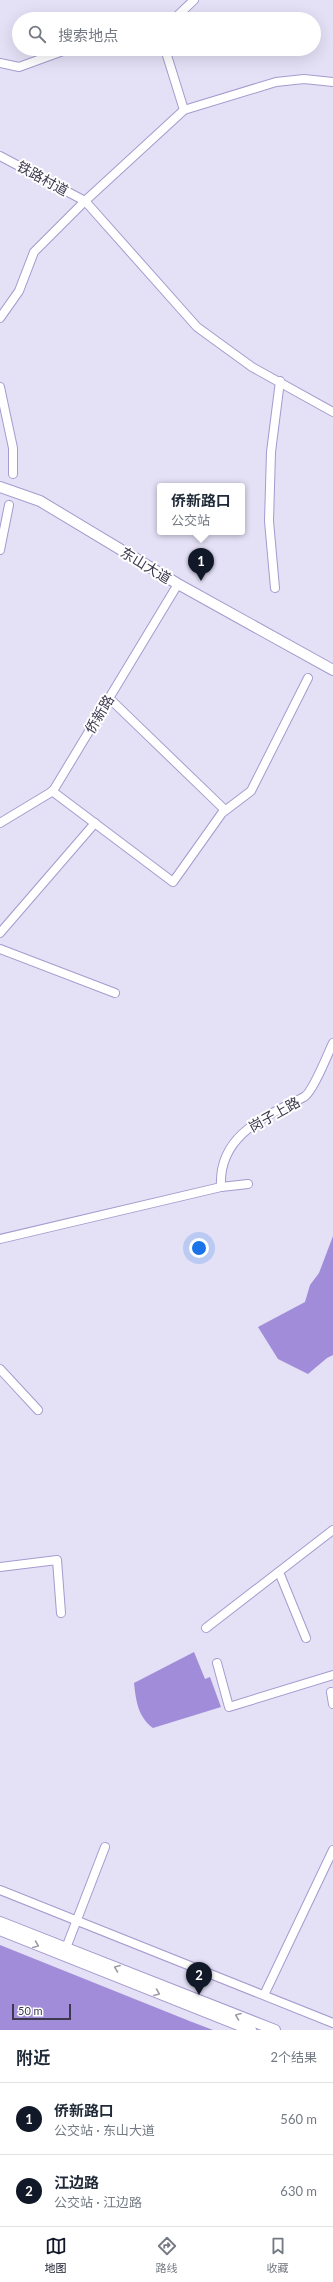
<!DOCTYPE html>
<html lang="zh">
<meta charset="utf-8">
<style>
body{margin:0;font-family:Lato,"Noto Sans SC",sans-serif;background:#f6f6f7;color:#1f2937}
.scale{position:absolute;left:12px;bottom:10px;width:59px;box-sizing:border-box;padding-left:4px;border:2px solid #3e384e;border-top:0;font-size:11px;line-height:14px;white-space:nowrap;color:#3e384e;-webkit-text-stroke:3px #fff;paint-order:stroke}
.you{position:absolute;left:199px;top:1248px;width:14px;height:14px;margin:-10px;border:3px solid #fff;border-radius:50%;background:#1a73e8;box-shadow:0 0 0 6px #1a73e833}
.badge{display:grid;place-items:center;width:26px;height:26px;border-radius:50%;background:#111827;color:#fff;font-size:13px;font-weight:700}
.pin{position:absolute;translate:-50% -33px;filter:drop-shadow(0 1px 2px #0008)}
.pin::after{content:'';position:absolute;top:21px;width:14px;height:12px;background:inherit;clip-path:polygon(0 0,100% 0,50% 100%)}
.popup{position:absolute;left:157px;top:483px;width:88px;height:52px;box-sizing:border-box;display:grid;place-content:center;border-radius:4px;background:#fff;filter:drop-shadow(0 1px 3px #0005);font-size:13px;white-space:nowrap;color:#747a83}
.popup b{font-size:15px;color:#1f2937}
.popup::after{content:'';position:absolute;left:50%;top:100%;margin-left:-8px;border:8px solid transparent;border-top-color:#fff}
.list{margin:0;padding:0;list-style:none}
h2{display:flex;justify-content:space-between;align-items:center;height:52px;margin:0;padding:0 16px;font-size:17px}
h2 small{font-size:13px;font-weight:400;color:#747a83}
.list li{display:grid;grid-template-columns:26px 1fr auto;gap:12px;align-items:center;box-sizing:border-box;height:72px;padding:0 16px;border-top:1px solid #e0e1e3}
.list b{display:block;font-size:15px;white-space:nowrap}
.list p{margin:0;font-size:13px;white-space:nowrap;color:#747a83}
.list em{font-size:13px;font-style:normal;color:#747a83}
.icon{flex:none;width:22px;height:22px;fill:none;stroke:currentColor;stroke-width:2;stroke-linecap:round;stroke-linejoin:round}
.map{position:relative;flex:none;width:333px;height:2030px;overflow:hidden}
.search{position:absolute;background:#fff;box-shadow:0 4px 16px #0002;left:12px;right:12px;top:12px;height:44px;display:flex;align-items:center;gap:10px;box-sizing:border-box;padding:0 14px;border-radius:22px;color:#747a83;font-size:15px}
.sheet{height:196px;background:#fff}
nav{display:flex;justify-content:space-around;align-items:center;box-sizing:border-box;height:56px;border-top:1px solid #e0e1e3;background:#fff;font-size:11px;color:#747a83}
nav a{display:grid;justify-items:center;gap:2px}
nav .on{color:#111827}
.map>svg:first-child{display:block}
.water{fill:#a18cd9}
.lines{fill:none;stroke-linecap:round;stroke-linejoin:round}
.minor-casing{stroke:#a79ace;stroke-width:10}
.major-casing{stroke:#a79ace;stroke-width:12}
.minor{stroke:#fff;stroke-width:8}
.major{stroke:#fff;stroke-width:10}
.oneway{stroke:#9e9ca6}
.labels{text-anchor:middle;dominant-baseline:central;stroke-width:4;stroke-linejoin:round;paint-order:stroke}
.street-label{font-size:14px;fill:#3e384e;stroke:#fff}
</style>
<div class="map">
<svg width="333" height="2030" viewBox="0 0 333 2030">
<rect width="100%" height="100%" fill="#e4e0f6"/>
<g class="water">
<path d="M333,1236V1355L327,1358L308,1374L278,1359L258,1327L305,1302L310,1285L319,1273Z"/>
<path d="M194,1652L205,1679L210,1677L221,1707L153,1728C138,1717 136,1701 134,1683Z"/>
<path d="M0,1945L192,2022L213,2030H0Z"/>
</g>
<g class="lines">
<g class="minor-casing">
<g id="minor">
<path d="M174,19L194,0"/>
<path d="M165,49L184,110"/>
<path d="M0,63L19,67L63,51V49"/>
<path d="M0,156L85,201L197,327L252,367L333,412"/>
<path d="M0,318L19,291L34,252L85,201L184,110L276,82L304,79L333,82"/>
<path d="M0,387L13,448V474"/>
<path d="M0,550L9,505"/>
<path d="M275,588L269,521L271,452L280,381"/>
<path d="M109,698L225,810"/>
<path d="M52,791L173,882L222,813L251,791L308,678"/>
<path d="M0,823L53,791L178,584"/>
<path d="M0,933L95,823"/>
<path d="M0,949L115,993"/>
<path d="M221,1187C218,1134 267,1116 304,1097C313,1092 328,1053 333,1043"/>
<path d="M0,1239L221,1187L248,1184"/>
<path d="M0,1369L38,1410"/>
<path d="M0,1567L57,1560L61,1613"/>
<path d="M279,1572L306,1638"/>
<path d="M206,1628L333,1530"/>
<path d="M217,1663L229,1707L333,1675"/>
<path d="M331,1692L333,1704"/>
<path d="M0,1890L333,2023"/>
<path d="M66,1948L105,1847"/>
<path d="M264,1995L333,1850"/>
</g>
</g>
<g class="major-casing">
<g id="major">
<path d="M0,487L40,501L178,584L333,670"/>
<path d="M0,1922L275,2030"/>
<path d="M0,1930L251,2030"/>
</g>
</g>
<use href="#minor" class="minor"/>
<use href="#major" class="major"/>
</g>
<defs><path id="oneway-chevron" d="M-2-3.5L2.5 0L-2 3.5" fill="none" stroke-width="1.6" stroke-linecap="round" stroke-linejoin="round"/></defs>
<g class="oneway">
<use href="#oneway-chevron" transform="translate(36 1945) rotate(22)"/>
<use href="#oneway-chevron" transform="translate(117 1968) rotate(-158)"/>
<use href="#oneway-chevron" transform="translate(157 1993) rotate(22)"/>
<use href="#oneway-chevron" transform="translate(238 2016) rotate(-159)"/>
</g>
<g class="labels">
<g class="street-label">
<text transform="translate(43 178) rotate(29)">铁路村道</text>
<text transform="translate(146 565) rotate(31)">东山大道</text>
<text transform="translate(99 714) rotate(-59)">侨新路</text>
<text transform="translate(274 1114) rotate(-29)">岗子上路</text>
</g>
</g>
</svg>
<div class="scale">50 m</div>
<div class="you"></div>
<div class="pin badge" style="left:201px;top:581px">1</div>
<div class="popup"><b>侨新路口</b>公交站</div>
<div class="pin badge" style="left:199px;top:1995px">2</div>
<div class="search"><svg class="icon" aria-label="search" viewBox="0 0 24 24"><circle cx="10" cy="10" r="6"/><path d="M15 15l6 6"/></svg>搜索地点</div>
</div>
<section class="sheet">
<h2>附近<small>2个结果</small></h2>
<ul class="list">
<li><span class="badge">1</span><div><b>侨新路口</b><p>公交站 · 东山大道</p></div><em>560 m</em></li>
<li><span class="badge">2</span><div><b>江边路</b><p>公交站 · 江边路</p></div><em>630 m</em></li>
</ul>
</section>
<nav>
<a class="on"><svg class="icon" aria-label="map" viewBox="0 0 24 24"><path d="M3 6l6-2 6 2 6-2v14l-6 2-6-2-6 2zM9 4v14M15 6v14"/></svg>地图</a>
<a><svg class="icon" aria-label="directions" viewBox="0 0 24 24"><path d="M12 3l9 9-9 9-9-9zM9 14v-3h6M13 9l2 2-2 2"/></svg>路线</a>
<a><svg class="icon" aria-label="saved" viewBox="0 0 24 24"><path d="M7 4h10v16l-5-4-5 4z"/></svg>收藏</a>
</nav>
